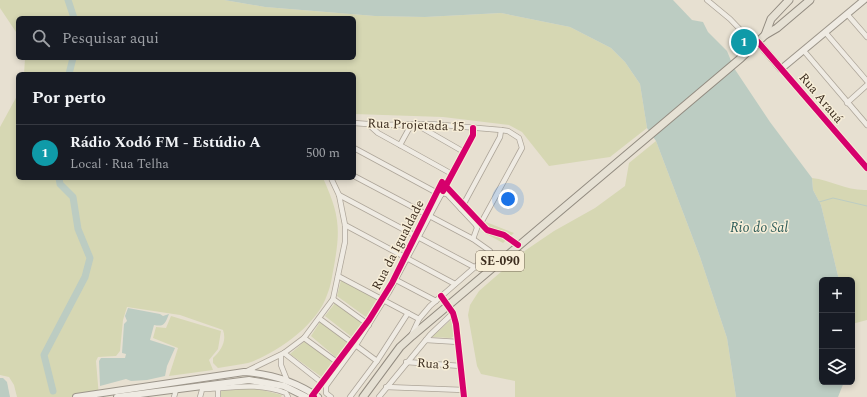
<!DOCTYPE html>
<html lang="pt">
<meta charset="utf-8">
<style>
body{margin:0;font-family:Spectral,serif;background:#242831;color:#f1f3f6}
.controls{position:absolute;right:12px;bottom:12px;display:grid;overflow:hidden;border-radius:6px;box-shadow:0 2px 6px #0003}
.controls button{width:36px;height:36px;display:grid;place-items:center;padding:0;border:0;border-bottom:1px solid #363941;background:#171b24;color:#f1f3f6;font:20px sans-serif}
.you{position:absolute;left:508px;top:199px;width:14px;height:14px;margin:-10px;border:3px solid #fff;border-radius:50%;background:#1a73e8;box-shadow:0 0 0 6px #1a73e833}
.badge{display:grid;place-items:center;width:26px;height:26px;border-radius:50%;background:#0b8043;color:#fff;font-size:13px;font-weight:700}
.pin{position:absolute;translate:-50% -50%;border:2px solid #fff;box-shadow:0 1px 4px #0006}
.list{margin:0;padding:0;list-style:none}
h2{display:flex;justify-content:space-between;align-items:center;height:52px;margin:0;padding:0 16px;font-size:17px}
h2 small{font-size:13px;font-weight:400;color:#9ea1a6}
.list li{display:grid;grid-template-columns:26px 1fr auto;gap:12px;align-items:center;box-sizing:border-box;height:56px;padding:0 16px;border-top:1px solid #363941}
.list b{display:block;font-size:15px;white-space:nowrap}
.list p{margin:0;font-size:13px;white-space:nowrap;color:#9ea1a6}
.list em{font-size:13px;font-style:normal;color:#9ea1a6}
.icon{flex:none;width:22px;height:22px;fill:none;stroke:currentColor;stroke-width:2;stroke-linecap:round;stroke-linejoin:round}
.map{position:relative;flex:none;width:867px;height:397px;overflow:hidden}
.search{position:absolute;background:#171b24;box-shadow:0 2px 6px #0003;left:16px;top:16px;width:340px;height:44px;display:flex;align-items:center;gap:10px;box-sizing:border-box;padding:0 14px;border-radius:6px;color:#9ea1a6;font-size:15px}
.panel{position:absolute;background:#171b24;box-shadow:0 2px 6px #0003;left:16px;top:72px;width:340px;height:108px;border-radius:6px}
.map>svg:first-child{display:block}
.green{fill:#d6d7b3}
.water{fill:#bcccc2}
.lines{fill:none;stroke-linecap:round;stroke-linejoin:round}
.stream{stroke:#bcccc2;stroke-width:1}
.river{stroke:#bcccc2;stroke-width:7}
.street-casing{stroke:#ada599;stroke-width:6}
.secondary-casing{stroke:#9c958a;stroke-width:8}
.primary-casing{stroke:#928b80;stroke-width:9}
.street{stroke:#efebe3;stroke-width:4.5}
.secondary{stroke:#efebe3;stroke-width:6}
.primary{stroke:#e6e1d4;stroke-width:7}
.cycleway-casing{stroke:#f7eed8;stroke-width:8}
.cycleway{stroke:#d6006c;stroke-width:6}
.labels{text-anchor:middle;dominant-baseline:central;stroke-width:3;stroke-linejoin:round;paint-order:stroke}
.shield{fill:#f7eed8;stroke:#756857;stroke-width:1}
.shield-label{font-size:12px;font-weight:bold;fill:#3d2e20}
.street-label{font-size:13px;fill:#3d2e20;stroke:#f7eed8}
.water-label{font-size:14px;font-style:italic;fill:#2f5d5a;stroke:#f7eed8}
</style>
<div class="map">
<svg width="867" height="397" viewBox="0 0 867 397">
<rect width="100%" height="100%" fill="#e7e0d1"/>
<g class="green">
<path d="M0,0H224L265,7L375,16L425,17L501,13L570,27L611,48L625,62L640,84L647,128L610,157L549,166L522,132L509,125L443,117L354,114V74H24L25,58H354V18H18V35L0,8Z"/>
<path d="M18,94V178H323C339,214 341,227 334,266C332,276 331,286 327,295C317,325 277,353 248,363C239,365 228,366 218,368L213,363V358C221,351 227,341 223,330L180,315L127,307L123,320L120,351L116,356L98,357L96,361L99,397H17L14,385L9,377L0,375V127Z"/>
<path d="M656,141L700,257L727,338L736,397H515V381L481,374L477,366L468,315L470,305L479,291L526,250L554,231L595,208L625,186L629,163Z"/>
<path d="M812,178C831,180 847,191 867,190V320L852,324V280H839L821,205L813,190Z"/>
<path d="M486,222L514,233L503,243L483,232Z"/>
<path d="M341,280L377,299L366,317L337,296Z"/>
<path d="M335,303L363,323L353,338L325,316Z"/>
<path d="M171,316L221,331L218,349L209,360L213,370L169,376L178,348L153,338L156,327L166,328Z"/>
<path d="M453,318L454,336L451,338L432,337Z"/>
<path d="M320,322L349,344L338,359L311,336Z"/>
<path d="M305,341L335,363L323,378L290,354Z"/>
<path d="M254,388L282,395L281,397H221V391Z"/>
</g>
<g class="water">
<path d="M224,0H673L692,20L703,22L708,32L727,51L734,68L770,122L812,178L813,190L821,205L839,280H822V382H844L838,397H736L727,338L700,257L656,141L647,128L640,84L625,62L611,48L570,27L501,13L425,17L375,16L265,7Z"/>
<path d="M128,308L160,314L163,316L169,314C165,324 164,327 154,325L150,340L175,348L167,366L165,376L147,380L131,381L126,379L100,386L99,361L101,358H125L126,354L122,353L124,324L127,321L125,316Z"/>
<path d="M0,378H3L7,382L10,397H0Z"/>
</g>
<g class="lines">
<path class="stream" d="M819,202L833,198L867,206"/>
<g class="river">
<path d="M68,0L74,18"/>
<path d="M69,74L73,58"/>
<path d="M53,391L44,355L85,277L90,258L78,229L73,197L60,184L59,178"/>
</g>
<g class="street-casing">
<g id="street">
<path d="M707,0L730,19L755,45"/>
<path d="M847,14L867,37"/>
<path d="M825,32L867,81"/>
<path d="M804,51L867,125"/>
<path d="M781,69L867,168"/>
<path d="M847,103L867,85"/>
<path d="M354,123L381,125L431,124L501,130L508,131L519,138L522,148L481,223L476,225"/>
<path d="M368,124L378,133L452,174"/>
<path d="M417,125L464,152"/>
<path d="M400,145L411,125"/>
<path d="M354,148L441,195"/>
<path d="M354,176L473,239L490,251V254L430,306L419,319L412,334"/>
<path d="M442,193L447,194L476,225L477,228L473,239"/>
<path d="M339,195L474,267"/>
<path d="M461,209L500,137L501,130"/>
<path d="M345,225L455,284"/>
<path d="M338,276L419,319"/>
<path d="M396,280L436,301"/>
<path d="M441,296L453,313L456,324L464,397"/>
<path d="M333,299L369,325"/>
<path d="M320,319L377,361"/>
<path d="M304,338L341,365"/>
<path d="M426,340L459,342"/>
<path d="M284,353L326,386"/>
<path d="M281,355V365L287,380"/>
<path d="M406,362L461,366"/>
<path d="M245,372L284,353L304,338L333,299L345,242V225L339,195L331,178"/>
<path d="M386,387L464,390"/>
<path d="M174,397L176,390"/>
<path d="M200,397L202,390L204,389C234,388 256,382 286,393L288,397"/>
<path d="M218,397V388"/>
<path d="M331,397L326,393V386L356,345L389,292L473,135V128"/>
<path d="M350,397L377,361L408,313"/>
<path d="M379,397L430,335L453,313"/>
</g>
</g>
<g class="secondary-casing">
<g id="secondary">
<path d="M758,42L781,69L864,0"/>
<path d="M76,397L244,372C272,374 295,381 318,397"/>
<path d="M117,397L249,380L284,386L306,397"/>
</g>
</g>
<g class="primary-casing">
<g id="primary">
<path d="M765,35L771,19L789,0"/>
<path d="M363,397L400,347L412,336L741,58L765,35L777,28L810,0"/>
</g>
</g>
<use href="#street" class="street"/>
<use href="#secondary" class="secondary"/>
<use href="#primary" class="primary"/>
<g class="cycleway-casing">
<g id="cycleway">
<path d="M758,42L867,168"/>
<path d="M443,191L473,135V128"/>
<path d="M441,296L453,313L456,324L464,397"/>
<path d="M314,397L312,396L369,320L392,283L442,182L487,230L504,235L518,245"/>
</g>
</g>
<use href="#cycleway" class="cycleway"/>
</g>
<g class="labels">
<rect class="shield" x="476" y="251" width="48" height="20" rx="3"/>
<g class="shield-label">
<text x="500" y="261">SE-090</text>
</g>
<g class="street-label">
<text transform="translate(821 98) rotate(50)">Rua Arauá</text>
<text transform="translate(416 125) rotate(2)">Rua Projetada 15</text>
<text transform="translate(398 245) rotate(-63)">Rua da Igualdade</text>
<text transform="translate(433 364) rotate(4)">Rua 3</text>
</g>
<g class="water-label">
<text x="759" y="227">Rio do Sal</text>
</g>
</g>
</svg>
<div class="controls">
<button>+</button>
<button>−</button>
<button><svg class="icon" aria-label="layers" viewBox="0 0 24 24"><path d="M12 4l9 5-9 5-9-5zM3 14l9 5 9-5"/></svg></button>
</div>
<div class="you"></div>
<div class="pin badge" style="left:744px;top:42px;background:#0f9aa8">1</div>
<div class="search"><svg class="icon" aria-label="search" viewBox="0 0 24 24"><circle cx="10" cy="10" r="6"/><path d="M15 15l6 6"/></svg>Pesquisar aqui</div>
<section class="panel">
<h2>Por perto<small></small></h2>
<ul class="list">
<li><span class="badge" style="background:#0f9aa8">1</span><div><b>Rádio Xodó FM - Estúdio A</b><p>Local · Rua Telha</p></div><em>500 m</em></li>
</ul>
</section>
</div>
